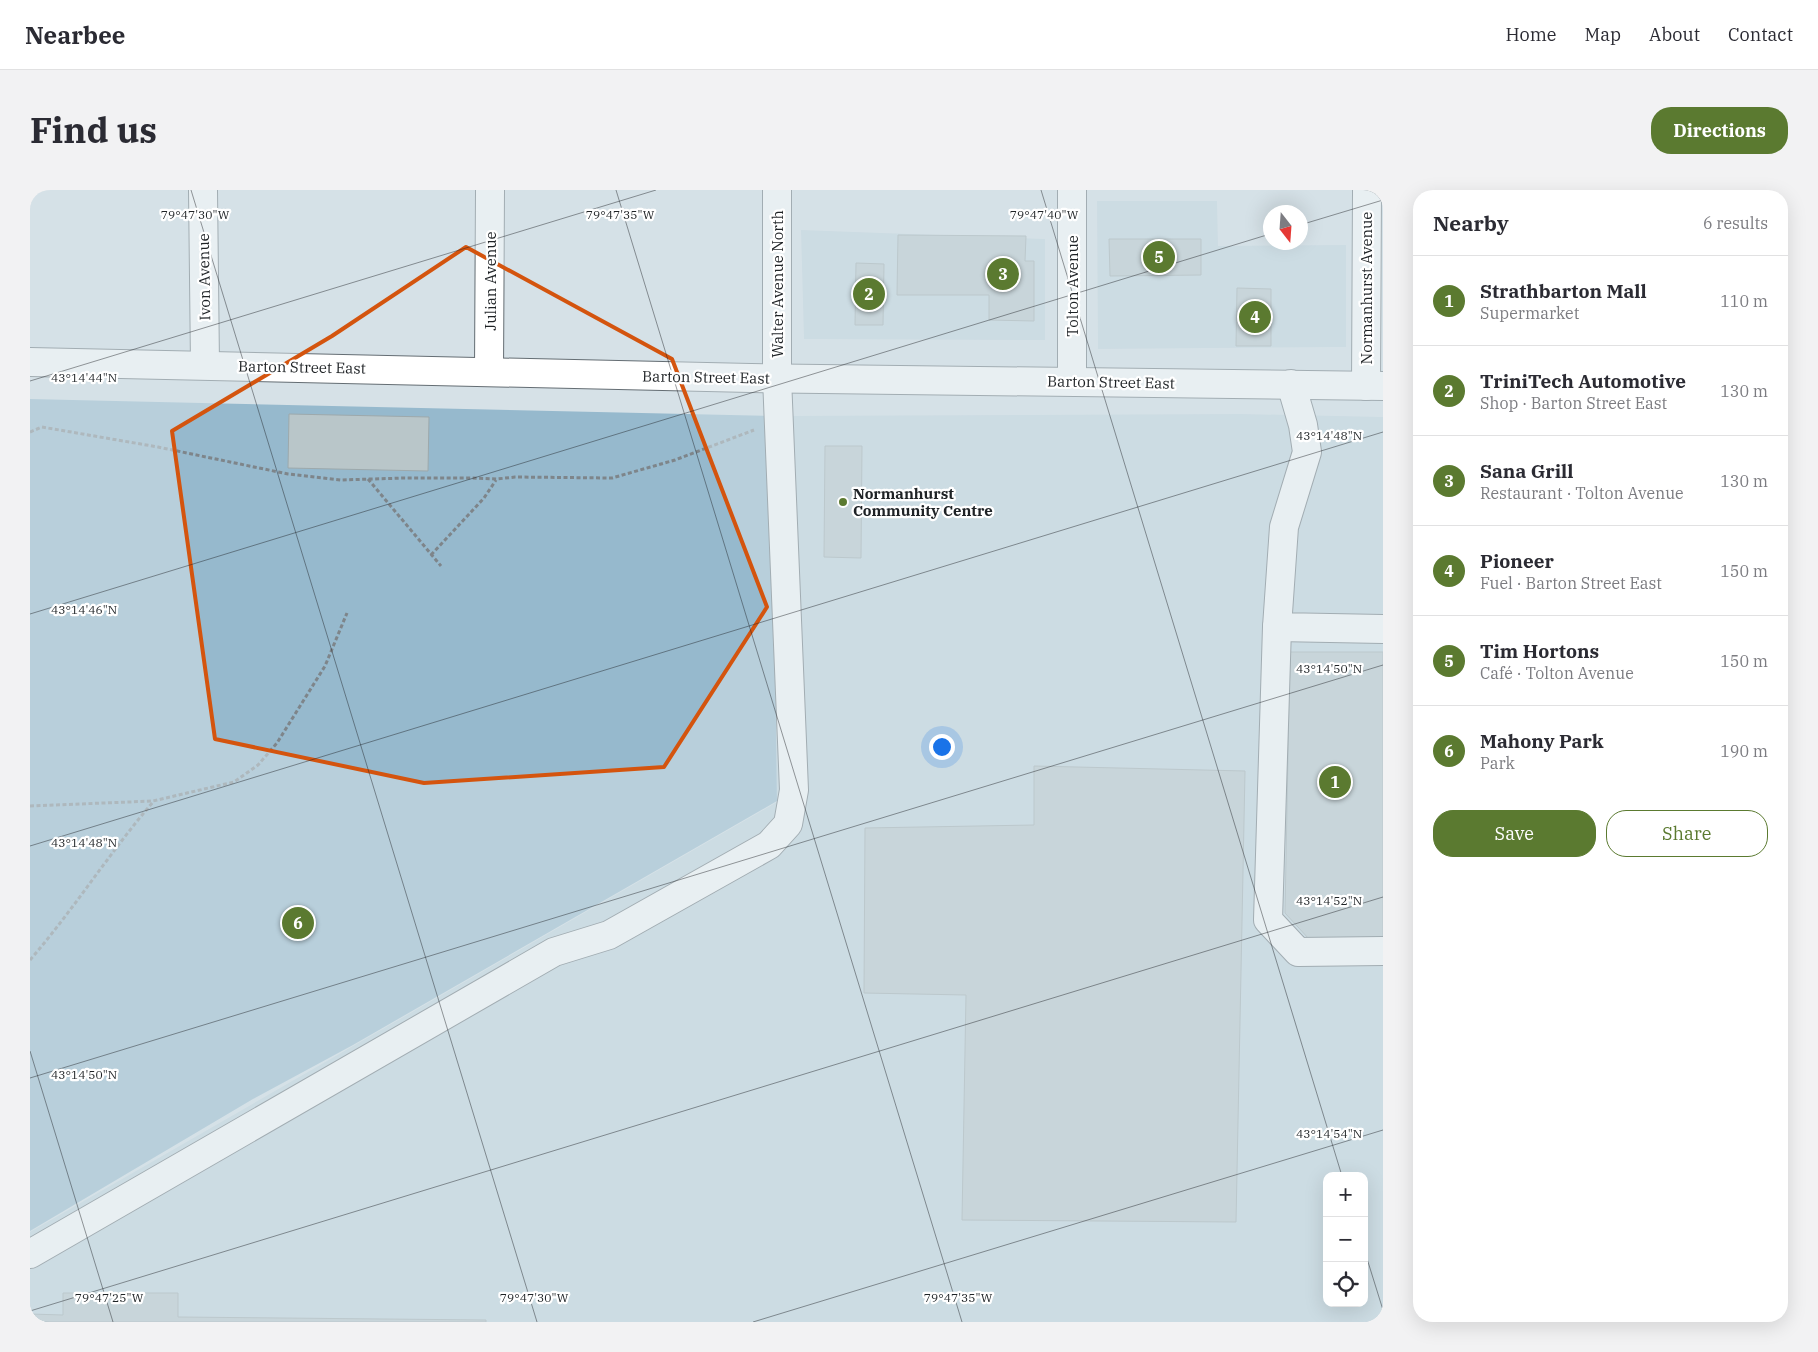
<!DOCTYPE html>
<meta charset="utf-8">
<style>
body{margin:0;font-family:"IBM Plex Serif",serif;background:#f2f2f3;color:#2b2b33}
.controls{position:absolute;right:15px;bottom:15px;display:grid;overflow:hidden;border-radius:10px;box-shadow:0 5px 20px #0002}
.controls button{width:45px;height:45px;display:grid;place-items:center;padding:0;border:0;border-bottom:1px solid #e1e1e2;background:#fff;color:#2b2b33;font:25px sans-serif}
.compass{position:absolute;left:1233px;top:15px;width:45px;height:45px;border-radius:50%;background:#fff;box-shadow:0 5px 20px #0002;rotate:163deg}
.you{position:absolute;left:911px;top:556px;width:18px;height:18px;margin:-12px;border:4px solid #fff;border-radius:50%;background:#1a73e8;box-shadow:0 0 0 8px #1a73e833}
.badge{display:grid;place-items:center;width:32px;height:32px;border-radius:50%;background:#5b7a30;color:#fff;font-size:16px;font-weight:700}
.pin{position:absolute;translate:-50% -50%;border:2px solid #fff;box-shadow:0 1px 5px #0006}
.list{margin:0;padding:0;list-style:none}
h2{display:flex;justify-content:space-between;align-items:center;height:65px;margin:0;padding:0 20px;font-size:21px}
h2 small{font-size:16px;font-weight:400;color:#7c7c81}
.list li{display:grid;grid-template-columns:32px 1fr auto;gap:15px;align-items:center;box-sizing:border-box;height:90px;padding:0 20px;border-top:1px solid #e1e1e2}
.list b{display:block;font-size:19px;white-space:nowrap}
.list p{margin:0;font-size:16px;white-space:nowrap;color:#7c7c81}
.list em{font-size:16px;font-style:normal;color:#7c7c81}
.actions{display:flex;gap:10px;padding:15px 20px}
.actions a{flex:1;padding:11px 0;border:1px solid #5b7a30;border-radius:20px;text-align:center;font-size:18px;color:#5b7a30}
.actions .main{background:#5b7a30;color:#fff}
.icon{flex:none;width:28px;height:28px;fill:none;stroke:currentColor;stroke-width:2;stroke-linecap:round;stroke-linejoin:round}
.map{position:relative;flex:none;width:1353px;height:1132px;overflow:hidden;border-radius:20px}
header{display:flex;align-items:center;gap:30px;box-sizing:border-box;height:70px;padding:0 25px;background:#fff;border-bottom:1px solid #e1e1e2}
header strong{font-size:24px}
nav{display:flex;gap:28px;margin-inline-start:auto;font-size:18px}
.intro{display:flex;align-items:center;justify-content:space-between;box-sizing:border-box;height:120px;padding:0 30px}
h1{margin:0;font-size:35px}
.button{padding:12px 22px;border-radius:20px;background:#5b7a30;color:#fff;font-size:18px;font-weight:700}
main{display:flex;gap:30px;padding:0 30px}
aside{flex:1;background:#fff;border-radius:20px;box-shadow:0 5px 20px #0002}
.map>svg:first-child{display:block}
.built{fill:#c2d4dd;fill-rule:evenodd}
.green{fill:#96b9cd}
.building{fill:#b9c6c9;stroke:#9da9ac}
.lines{fill:none;stroke-linecap:round;stroke-linejoin:round}
.minor-casing{stroke:#646d73;stroke-width:30}
.major-casing{stroke:#646d73;stroke-width:30}
.path{stroke:#7e858a;stroke-width:3;stroke-dasharray:4 2.5;stroke-linecap:butt}
.minor{stroke:#fff;stroke-width:28}
.major{stroke:#fff;stroke-width:28}
.marked{fill:none;stroke:#d4540e;stroke-width:4;stroke-linejoin:round}
.ticks{fill:none;stroke:#1e2225;stroke-width:1;stroke-opacity:0.45}
.poi-dot{fill:#5b7a30;stroke:#fff;stroke-width:2}
.labels{text-anchor:middle;dominant-baseline:central;stroke-width:4.5;stroke-linejoin:round;paint-order:stroke}
.street-label{font-size:15px;fill:#1e2225;stroke:#fff}
.poi-label{font-size:15px;font-weight:bold;fill:#1e2225;stroke:#fff;text-anchor:start}
.ticks-label{font-size:12px;text-anchor:middle;fill:#1e2225;stroke:#fff;stroke-width:4.5;stroke-linejoin:round;paint-order:stroke}
</style>
<header>
<strong>Nearbee</strong>
<nav><a>Home</a><a>Map</a><a>About</a><a>Contact</a></nav>
</header>
<div class="intro"><h1>Find us</h1><a class="button">Directions</a></div>
<main>
<div class="map">
<svg width="1353" height="1132" viewBox="0 0 1353 1132">
<rect width="100%" height="100%" fill="#d6e1e7"/>
<g class="built">
<path d="M1067,11H1187L1188,56L1316,55V157L1068,159Z"/>
<path d="M771,40L1015,49V150L774,149Z"/>
<path d="M1211,224L1353,227V1132H0V1042L747,612L742,226ZM1297,986H1334V1113H1297Z"/>
</g>
<path class="green" d="M0,209L742,226L747,611L323,855L223,909L0,1041Z"/>
<g class="building">
<path d="M868,45L996,46L995,71H1004V131L959,130V105H867Z"/>
<path d="M1079,49H1171V85L1080,86Z"/>
<path d="M826,73L854,74L853,135H825Z"/>
<path d="M1207,98L1241,99V156H1206Z"/>
<path d="M259,224L399,227L398,281L258,278Z"/>
<path d="M795,256H832L831,368L794,367Z"/>
<path d="M1260,462H1353V749H1279L1255,723Z"/>
<path d="M1004,576L1215,581L1206,1032L932,1030L936,805L834,803L835,638L1004,635Z"/>
<path d="M33,1103H148V1127L456,1130V1132H0V1124L33,1125Z"/>
</g>
<g class="lines">
<g class="minor-casing">
<g id="minor">
<path d="M173,0L175,175"/>
<path d="M1042,0V191"/>
<path d="M459,182L460,0"/>
<path d="M1261,194L1273,235L1277,262L1254,337L1247,437L1353,439"/>
<path d="M1336,196L1337,0"/>
<path d="M1247,437L1238,730L1268,762L1353,761"/>
<path d="M0,1064L524,762L579,745L739,655L758,634L764,600L747,188V0"/>
</g>
</g>
<g class="major-casing">
<path id="major" d="M0,172L721,188L1353,196"/>
</g>
<g class="path">
<path d="M0,242L12,237L128,257L258,284L311,290L374,288H440L467,289L485,287L582,288L645,270L724,240"/>
<path d="M338,289L411,376"/>
<path d="M401,365L454,308L466,290"/>
<path d="M0,616L123,611L204,592L228,575L247,553L295,476L317,423"/>
<path d="M0,770C44,719 80,662 123,612"/>
</g>
<use href="#minor" class="minor"/>
<use href="#major" class="major"/>
</g>
<path d="M0 0H1353V1132H0ZM436,57L642,169L737,417L634,577L394,593L185,549L142,241L302,146Z" fill="#d6e1e7" fill-opacity=".55" fill-rule="evenodd"/>
<path class="marked" d="M436,57L642,169L737,417L634,577L394,593L185,549L142,241L302,146Z"/>
<path class="ticks" d="M161,0L507,1132M586,0L932,1132M1011,0L1312,986M1270,35L1353,10M0,191L626,0M0,424L1240,44M0,656L1353,242M0,861L83,1132M0,888L1353,475M1334,1059L1353,1120M0,1121L1353,707M723,1132L1353,940"/>
<circle class="poi-dot" cx="813" cy="312" r="5"/>
<g class="labels">
<g class="street-label">
<text transform="translate(174 87) rotate(-91)">Ivon Avenue</text>
<text transform="translate(460 91) rotate(-90)">Julian Avenue</text>
<text transform="translate(747 94) rotate(-90)">Walter Avenue North</text>
<text transform="translate(1042 96) rotate(-90)">Tolton Avenue</text>
<text transform="translate(1336 98) rotate(-90)">Normanhurst Avenue</text>
<text transform="translate(272 177) rotate(1)">Barton Street East</text>
<text transform="translate(676 187) rotate(1)">Barton Street East</text>
<text transform="translate(1081 192) rotate(1)">Barton Street East</text>
</g>
<g class="poi-label">
<text x="823" y="303">Normanhurst<tspan x="823" dy="17">Community Centre</tspan></text>
</g>
</g>
<g class="ticks-label">
<text x="165" y="29">79°47'30"W</text>
<text x="590" y="29">79°47'35"W</text>
<text x="1014" y="29">79°47'40"W</text>
<text x="54" y="192">43°14'44"N</text>
<text x="1299" y="250">43°14'48"N</text>
<text x="54" y="424">43°14'46"N</text>
<text x="1299" y="483">43°14'50"N</text>
<text x="54" y="657">43°14'48"N</text>
<text x="1299" y="715">43°14'52"N</text>
<text x="54" y="889">43°14'50"N</text>
<text x="1299" y="948">43°14'54"N</text>
<text x="79" y="1112">79°47'25"W</text>
<text x="504" y="1112">79°47'30"W</text>
<text x="928" y="1112">79°47'35"W</text>
</g>
</svg>
<div class="controls">
<button>+</button>
<button>−</button>
<button><svg class="icon" aria-label="locate" viewBox="0 0 24 24"><circle cx="12" cy="12" r="6"/><path d="M12 2v4M12 18v4M2 12h4M18 12h4"/></svg></button>
</div>
<svg class="compass" viewBox="-18 -18 36 36"><path d="M0-13l5 13h-10z" fill="#e53935"/><path d="M0 13l5-13h-10z" fill="#7c7c81"/></svg>
<div class="you"></div>
<div class="pin badge" style="left:1305px;top:592px">1</div>
<div class="pin badge" style="left:839px;top:104px">2</div>
<div class="pin badge" style="left:973px;top:84px">3</div>
<div class="pin badge" style="left:1225px;top:127px">4</div>
<div class="pin badge" style="left:1129px;top:67px">5</div>
<div class="pin badge" style="left:268px;top:733px">6</div>
</div>
<aside>
<h2>Nearby<small>6 results</small></h2>
<ul class="list">
<li><span class="badge">1</span><div><b>Strathbarton Mall</b><p>Supermarket</p></div><em>110 m</em></li>
<li><span class="badge">2</span><div><b>TriniTech Automotive</b><p>Shop · Barton Street East</p></div><em>130 m</em></li>
<li><span class="badge">3</span><div><b>Sana Grill</b><p>Restaurant · Tolton Avenue</p></div><em>130 m</em></li>
<li><span class="badge">4</span><div><b>Pioneer</b><p>Fuel · Barton Street East</p></div><em>150 m</em></li>
<li><span class="badge">5</span><div><b>Tim Hortons</b><p>Café · Tolton Avenue</p></div><em>150 m</em></li>
<li><span class="badge">6</span><div><b>Mahony Park</b><p>Park</p></div><em>190 m</em></li>
</ul>
<div class="actions"><a class="main">Save</a><a>Share</a></div>
</aside>
</main>
